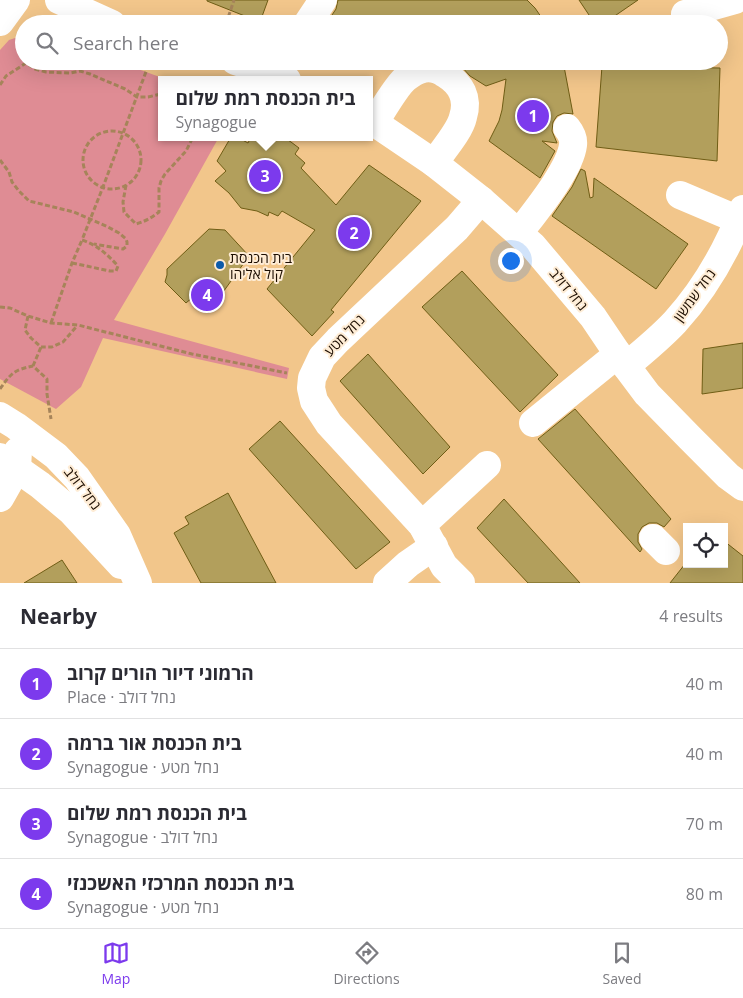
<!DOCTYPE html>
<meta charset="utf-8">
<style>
body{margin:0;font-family:"Open Sans","Noto Sans Hebrew",sans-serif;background:#f2f2f3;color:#2b2b33}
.controls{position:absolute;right:15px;bottom:15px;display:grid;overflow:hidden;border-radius:0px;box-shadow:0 5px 20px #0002}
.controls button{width:45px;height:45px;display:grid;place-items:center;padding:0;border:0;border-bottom:1px solid #e1e1e2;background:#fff;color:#2b2b33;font:25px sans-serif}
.you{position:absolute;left:510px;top:260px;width:18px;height:18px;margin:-12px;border:4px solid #fff;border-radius:50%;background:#1a73e8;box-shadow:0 0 0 8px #1a73e833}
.badge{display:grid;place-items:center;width:32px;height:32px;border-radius:50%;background:#7c3aed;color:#fff;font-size:16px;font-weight:700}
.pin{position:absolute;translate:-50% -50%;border:2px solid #fff;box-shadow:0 1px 5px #0006}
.popup{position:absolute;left:158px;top:76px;width:215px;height:65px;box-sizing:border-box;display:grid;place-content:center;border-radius:0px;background:#fff;filter:drop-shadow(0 1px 4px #0005);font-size:16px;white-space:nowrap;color:#7c7c81}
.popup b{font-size:19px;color:#2b2b33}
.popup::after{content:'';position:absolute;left:50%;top:100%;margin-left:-10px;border:10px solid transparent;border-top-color:#fff}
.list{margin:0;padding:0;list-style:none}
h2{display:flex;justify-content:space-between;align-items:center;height:65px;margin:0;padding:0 20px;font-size:21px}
h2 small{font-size:16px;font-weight:400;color:#7c7c81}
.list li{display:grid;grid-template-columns:32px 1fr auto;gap:15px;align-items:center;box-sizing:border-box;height:70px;padding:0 20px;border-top:1px solid #e1e1e2}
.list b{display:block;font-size:19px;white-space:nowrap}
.list p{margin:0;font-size:16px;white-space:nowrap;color:#7c7c81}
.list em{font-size:16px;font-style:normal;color:#7c7c81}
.icon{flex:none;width:28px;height:28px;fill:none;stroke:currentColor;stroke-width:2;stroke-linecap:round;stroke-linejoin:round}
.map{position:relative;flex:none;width:743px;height:583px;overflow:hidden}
.search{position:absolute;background:#fff;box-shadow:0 5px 20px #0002;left:15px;right:15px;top:15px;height:55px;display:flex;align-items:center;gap:12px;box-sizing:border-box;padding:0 18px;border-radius:28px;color:#7c7c81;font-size:19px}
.sheet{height:345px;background:#fff}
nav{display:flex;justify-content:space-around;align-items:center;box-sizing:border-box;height:70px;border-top:1px solid #e1e1e2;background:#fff;font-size:14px;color:#7c7c81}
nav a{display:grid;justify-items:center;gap:2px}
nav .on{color:#7c3aed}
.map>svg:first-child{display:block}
.green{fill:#df8c94}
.building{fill:#b29f5c;stroke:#6f5d15}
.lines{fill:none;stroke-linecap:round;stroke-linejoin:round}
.path{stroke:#a6845a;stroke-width:3;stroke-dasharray:5 2.5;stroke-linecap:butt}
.minor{stroke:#fff;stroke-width:28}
.poi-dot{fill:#0d5baa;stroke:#feecd5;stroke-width:2}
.labels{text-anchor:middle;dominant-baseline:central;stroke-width:4;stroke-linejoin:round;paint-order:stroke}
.poi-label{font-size:14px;fill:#1c0d00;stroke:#feecd5;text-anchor:start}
.street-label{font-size:14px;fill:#1c0d00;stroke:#feecd5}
</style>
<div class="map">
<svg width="743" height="583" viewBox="0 0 743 583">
<rect width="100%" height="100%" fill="#f2c68b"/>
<path class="green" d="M24,35V61H116L168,80H161V137H219L165,234L114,320L289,368L287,379L103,338L81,387L56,409L0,379V50L9,40Z"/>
<g class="building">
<path d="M207,0H268L260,22L207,1Z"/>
<path d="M338,0H527L535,8L546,24H326L336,9Z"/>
<path d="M579,0H638L603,24H595Z"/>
<path d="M454,61H563L573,114L564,113L557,116L553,122L552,131L557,143L542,141L555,151L540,178L489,141L499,121L502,110L506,79L486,86L470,76L461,66Z"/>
<path d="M602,66L720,68L717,161L596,147Z"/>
<path d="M231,137H237L248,143L251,137H283L291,142L299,148L295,154L305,163L301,168L336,205L369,165L421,201L331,310L334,312L312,336L267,289L315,230L282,211L278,216L269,212L268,216L257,211L241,208L229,193L215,181L226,171L217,161Z"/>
<path d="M581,169L585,171L590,198L593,197L594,178L688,244L656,289L552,216L572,187Z"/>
<path d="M209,229L225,230L249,256L208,313L193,297L186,303L165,282L167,275V269Z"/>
<path d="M462,271L558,375L520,412L422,307Z"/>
<path d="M743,343V388L702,394L703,349Z"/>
<path d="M368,354L450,447L423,474L340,381Z"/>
<path d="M575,409L671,519L664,527L657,523H649L642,527L638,534V542L642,549L640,552L538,439Z"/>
<path d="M280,421L390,542L356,569L249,449Z"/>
<path d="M228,493L276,583H201L174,533L189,524L185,517Z"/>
<path d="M504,499L580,583H528L477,528Z"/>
<path d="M724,541L743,556V583H670L685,564H724Z"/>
<path d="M62,560L77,583H24Z"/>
</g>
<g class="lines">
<g class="path">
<path d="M226,24L234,0"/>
<path d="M0,85L6,76L26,63L35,69L46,72L70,73L80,71L90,74L125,89L137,97H148L161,94"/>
<circle cx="112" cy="160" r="29"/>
<path d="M0,160L9,172L12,182L19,191L29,201L74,212L108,227L119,233L126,239L127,242V246L123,249L94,244"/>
<path d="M126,185L123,202L124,212L136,224C146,221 151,218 159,212V188L161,181L165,174L186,151L193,137"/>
<path d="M72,263L110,271H116L118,266C107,254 97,245 82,240L103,187L150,61"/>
<path d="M0,307L10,308L28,316L51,323L78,325L192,354L287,373"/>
<path d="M28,316L25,330L31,338L41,347H52L63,342L77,326"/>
<path d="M51,323L72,263L82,240"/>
<path d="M33,366L41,347"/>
<path d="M0,389C11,373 14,370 33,366L47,379V394L51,419"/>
</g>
<g class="minor">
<path d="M59,0L112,24"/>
<path d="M685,14L735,0"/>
<path d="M0,22L16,0"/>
<path d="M307,24L323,0"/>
<path d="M235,61L275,74L287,80"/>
<path d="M369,119L434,163L481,200L533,246L593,317L626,366L647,394L690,438L728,476L743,487"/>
<path d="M375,122C382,111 397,85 406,78C411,74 418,70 423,69C431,67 439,70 445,74C461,84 469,98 463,117C460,131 443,150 434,163"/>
<path d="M680,195L739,220"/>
<path d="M519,233C534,213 570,170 573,145C574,138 571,133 567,128"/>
<path d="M626,366C643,352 660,338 675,322C705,289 727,250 743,209"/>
<path d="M0,416L16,426L56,456L77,478L117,535L138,583"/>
<path d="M533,423L618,354"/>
<path d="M0,457L40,485L71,511L121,565"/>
<path d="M0,498L17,468L18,451"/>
<path d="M422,525L487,465"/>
<path d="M653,538L666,551"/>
<path d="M387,583L408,564L434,546"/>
<path d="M461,583L444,566L422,525L329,424L314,401L311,388L312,378L322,357L338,340L457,228L481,200"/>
</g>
</g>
<circle class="poi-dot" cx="220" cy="265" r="5"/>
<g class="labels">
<g class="poi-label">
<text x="230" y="257">בית הכנסת<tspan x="230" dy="16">קול אליהו</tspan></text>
</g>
<g class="street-label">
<text transform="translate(569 289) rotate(50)">נחל דולב</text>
<text transform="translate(694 295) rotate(-54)">נחל שמשון</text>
<text transform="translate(344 335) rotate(-46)">נחל מטע</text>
<text transform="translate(83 488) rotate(52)">נחל דולב</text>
</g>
</g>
</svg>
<div class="controls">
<button><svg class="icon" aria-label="locate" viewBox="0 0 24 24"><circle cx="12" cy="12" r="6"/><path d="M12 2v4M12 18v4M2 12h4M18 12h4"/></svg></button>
</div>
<div class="you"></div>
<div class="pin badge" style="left:533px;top:116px">1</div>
<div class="pin badge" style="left:354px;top:233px">2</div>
<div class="pin badge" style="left:265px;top:176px">3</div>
<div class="popup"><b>בית הכנסת רמת שלום</b>Synagogue</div>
<div class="pin badge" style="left:207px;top:295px">4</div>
<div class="search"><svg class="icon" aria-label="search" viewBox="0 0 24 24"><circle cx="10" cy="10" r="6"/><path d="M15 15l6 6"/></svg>Search here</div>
</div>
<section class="sheet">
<h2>Nearby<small>4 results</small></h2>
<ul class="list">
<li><span class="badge">1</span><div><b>הרמוני דיור הורים קרוב</b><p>Place · נחל דולב</p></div><em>40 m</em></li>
<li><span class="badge">2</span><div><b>בית הכנסת אור ברמה</b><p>Synagogue · נחל מטע</p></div><em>40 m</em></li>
<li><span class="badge">3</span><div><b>בית הכנסת רמת שלום</b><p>Synagogue · נחל דולב</p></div><em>70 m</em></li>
<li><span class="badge">4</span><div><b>בית הכנסת המרכזי האשכנזי</b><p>Synagogue · נחל מטע</p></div><em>80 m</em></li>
</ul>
</section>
<nav>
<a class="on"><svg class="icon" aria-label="map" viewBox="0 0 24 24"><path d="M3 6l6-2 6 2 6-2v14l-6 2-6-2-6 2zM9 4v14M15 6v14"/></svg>Map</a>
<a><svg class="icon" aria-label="directions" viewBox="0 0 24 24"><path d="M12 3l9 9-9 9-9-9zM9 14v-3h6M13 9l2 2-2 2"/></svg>Directions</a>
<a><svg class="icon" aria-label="saved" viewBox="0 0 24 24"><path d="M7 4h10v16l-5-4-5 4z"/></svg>Saved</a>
</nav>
